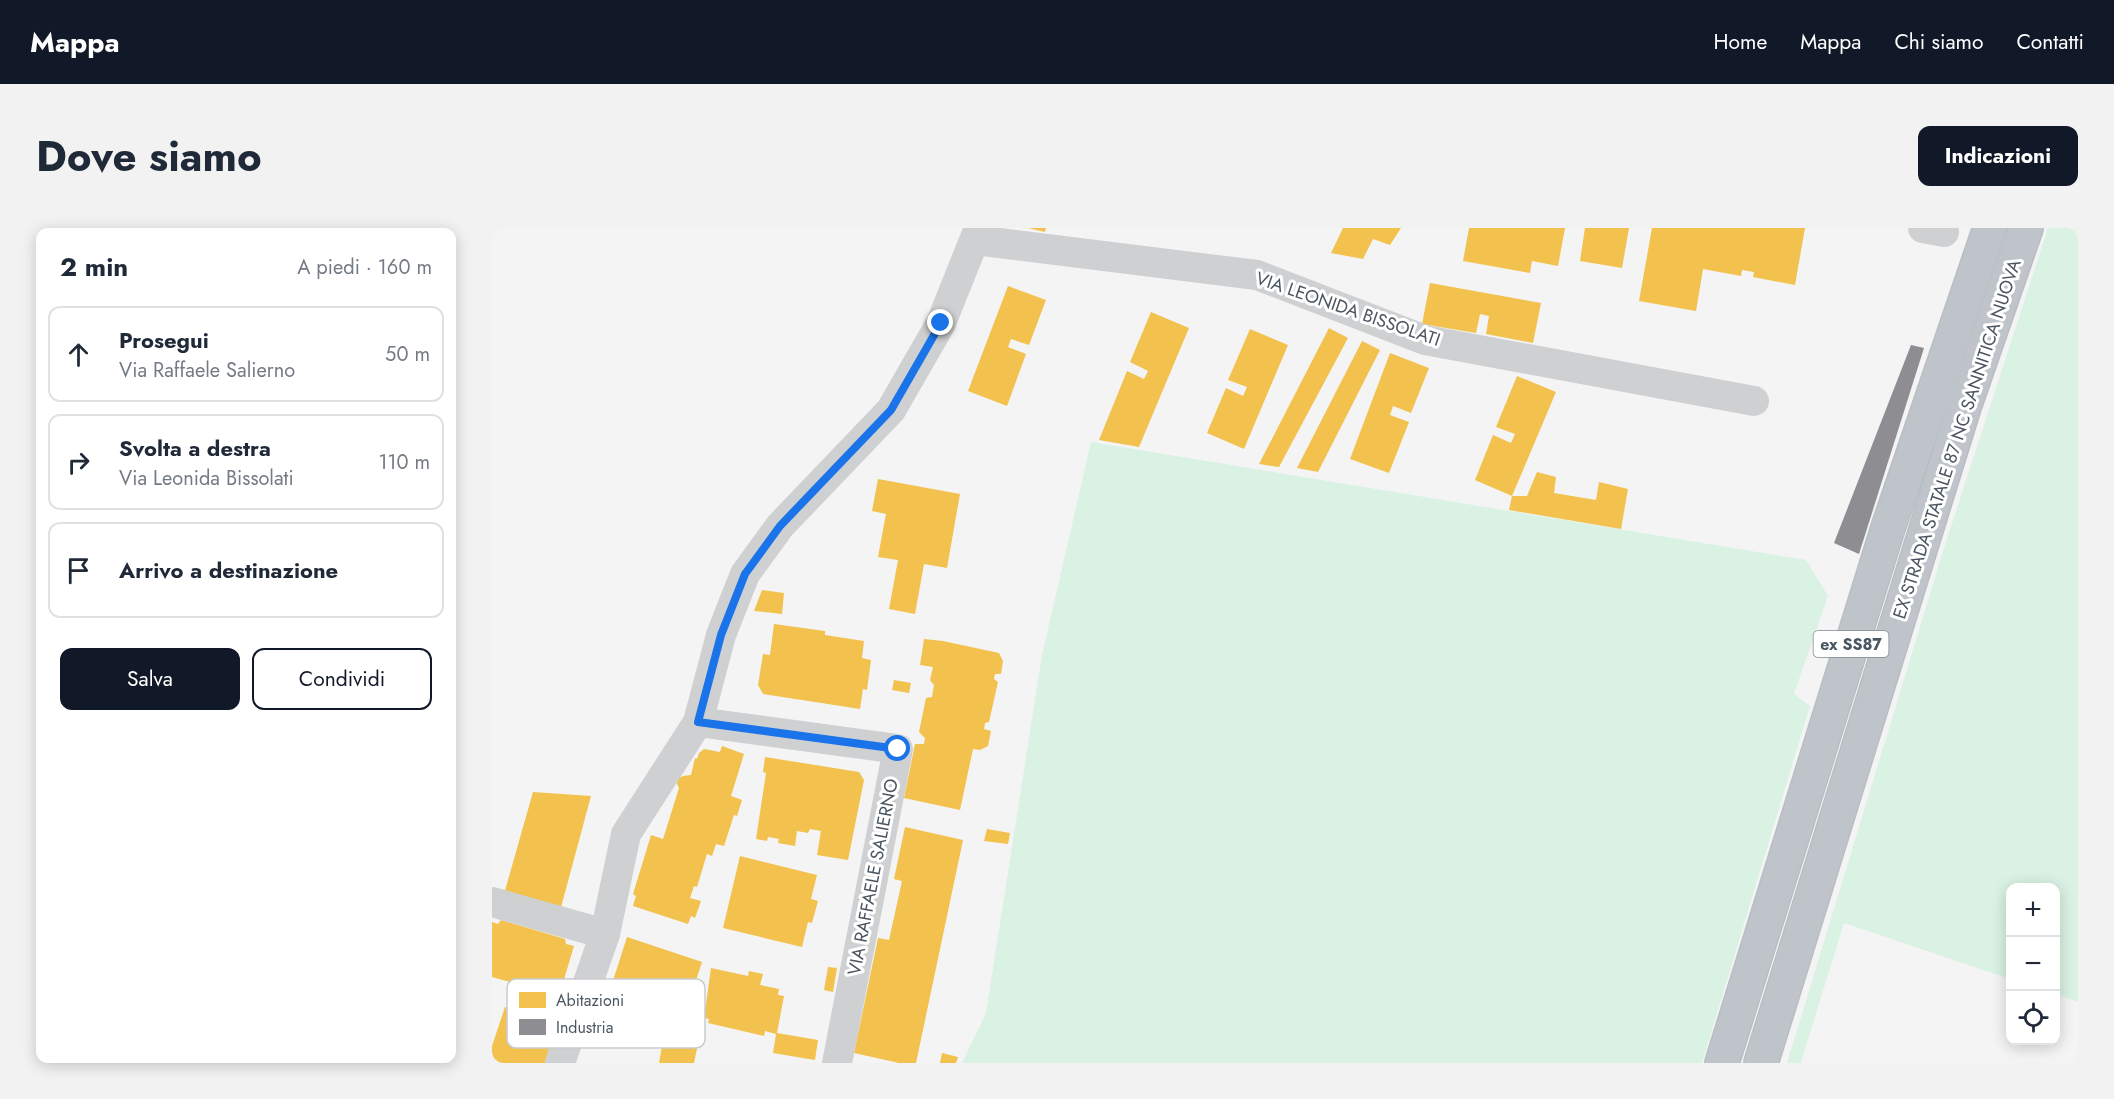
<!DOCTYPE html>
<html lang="it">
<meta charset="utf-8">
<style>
body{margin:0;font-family:Jost,sans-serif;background:#f2f2f3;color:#1f2937}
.controls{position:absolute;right:18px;bottom:18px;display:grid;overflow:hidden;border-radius:12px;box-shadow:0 3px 15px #0003}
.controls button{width:54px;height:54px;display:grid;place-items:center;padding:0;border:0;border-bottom:2px solid #e0e1e3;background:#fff;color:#1f2937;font:30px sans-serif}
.stop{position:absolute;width:18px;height:18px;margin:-14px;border:4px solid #1a73e8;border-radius:50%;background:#fff}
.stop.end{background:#1a73e8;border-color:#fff;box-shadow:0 2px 6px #0008}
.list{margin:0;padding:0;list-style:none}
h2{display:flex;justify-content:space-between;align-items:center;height:78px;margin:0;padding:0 24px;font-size:26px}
h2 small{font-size:20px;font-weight:400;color:#747a83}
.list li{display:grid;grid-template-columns:39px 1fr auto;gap:18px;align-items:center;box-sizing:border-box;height:96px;margin:0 12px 12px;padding:0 12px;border:2px solid #e0e1e3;border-radius:12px}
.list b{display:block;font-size:22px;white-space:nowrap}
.list p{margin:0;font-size:20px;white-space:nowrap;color:#747a83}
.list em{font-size:20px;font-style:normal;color:#747a83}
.actions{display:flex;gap:12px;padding:18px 24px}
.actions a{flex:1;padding:14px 0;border:2px solid #111827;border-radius:12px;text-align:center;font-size:21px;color:#111827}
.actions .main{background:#111827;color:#fff}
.icon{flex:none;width:33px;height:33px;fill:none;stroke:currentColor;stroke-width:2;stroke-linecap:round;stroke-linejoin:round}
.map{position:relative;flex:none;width:1586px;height:835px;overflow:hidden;border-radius:12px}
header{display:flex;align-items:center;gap:36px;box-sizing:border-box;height:84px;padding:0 30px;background:#111827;color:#fff}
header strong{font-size:28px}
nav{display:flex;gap:33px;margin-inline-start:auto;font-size:21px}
.intro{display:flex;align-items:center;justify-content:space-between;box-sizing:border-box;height:144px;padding:0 36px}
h1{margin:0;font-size:42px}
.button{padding:15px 27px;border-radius:12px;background:#111827;color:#fff;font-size:21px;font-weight:700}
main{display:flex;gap:36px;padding:0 36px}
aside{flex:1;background:#fff;border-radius:12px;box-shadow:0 3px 15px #0003}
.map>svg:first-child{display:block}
.green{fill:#d9f2e3}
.homes{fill:#f2c14e}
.industry{fill:#8d8d92}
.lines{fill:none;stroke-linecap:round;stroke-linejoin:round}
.highway-casing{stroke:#b9bec3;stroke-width:36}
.minor{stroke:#ced0d2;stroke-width:30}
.highway{stroke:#bec4c9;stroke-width:33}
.route{stroke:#1a73e8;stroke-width:8}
.labels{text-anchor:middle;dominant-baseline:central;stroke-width:6;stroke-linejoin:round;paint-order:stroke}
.shield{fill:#fff;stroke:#808990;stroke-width:1.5}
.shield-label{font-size:16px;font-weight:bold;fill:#4a5661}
.street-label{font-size:18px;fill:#4a5661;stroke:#fff}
.key{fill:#fff;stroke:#c9ccd0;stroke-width:1.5}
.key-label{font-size:16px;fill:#4a5661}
</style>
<header>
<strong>Mappa</strong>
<nav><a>Home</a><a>Mappa</a><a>Chi siamo</a><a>Contatti</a></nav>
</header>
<div class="intro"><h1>Dove siamo</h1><a class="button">Indicazioni</a></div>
<main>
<aside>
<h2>2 min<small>A piedi · 160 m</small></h2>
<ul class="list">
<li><svg class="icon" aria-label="ahead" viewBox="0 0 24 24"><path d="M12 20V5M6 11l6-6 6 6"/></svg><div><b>Prosegui</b><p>Via Raffaele Salierno</p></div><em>50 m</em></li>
<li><svg class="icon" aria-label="right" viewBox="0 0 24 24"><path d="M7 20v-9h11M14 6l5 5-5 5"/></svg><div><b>Svolta a destra</b><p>Via Leonida Bissolati</p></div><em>110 m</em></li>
<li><svg class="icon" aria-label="arrive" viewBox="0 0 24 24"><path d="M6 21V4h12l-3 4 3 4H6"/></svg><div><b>Arrivo a destinazione</b></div></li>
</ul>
<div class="actions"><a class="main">Salva</a><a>Condividi</a></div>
</aside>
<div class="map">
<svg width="1586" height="835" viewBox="0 0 1586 835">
<rect width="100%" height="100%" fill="#f4f4f4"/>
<g class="green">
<path d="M1556,0H1586V774L1564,766V660H1518V751L1352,695L1309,834L1311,835H1295L1452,320Z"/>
<path d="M599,214L1314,332L1336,368L1302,466L1318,478L1210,835H470L494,785L550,427Z"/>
</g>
<g class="homes">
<path d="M536,0H554L553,4Z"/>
<path d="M851,0H909L898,17L881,11L871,31L839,25Z"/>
<path d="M977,0H1073L1066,38L1040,33L1038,45L971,33Z"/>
<path d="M1093,0H1137L1130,40L1088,33Z"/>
<path d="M1160,0H1313L1303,57L1261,49L1262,44L1250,42L1249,48L1211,41L1204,83L1147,73Z"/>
<path d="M938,55L1049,75L1041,115L994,106L997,88L988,86L984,105L930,96Z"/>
<path d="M516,58L554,72L537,117L519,111L516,119L534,126L515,178L476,163Z"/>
<path d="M659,84L697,100L647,219L607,212L635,143L652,151L656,143L638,134Z"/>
<path d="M837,100L856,110L787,239L767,236Z"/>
<path d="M758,101L796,117L752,221L715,205L734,160L751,168L755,159L736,152Z"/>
<path d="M870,113L888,122L826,244L805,240Z"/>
<path d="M898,125L937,140L919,185L901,178L898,187L917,194L897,245L858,231Z"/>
<path d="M1025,148L1064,164L1020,268L983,252L1001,207L1019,215L1023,206L1004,199Z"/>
<path d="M1045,244L1064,249L1062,265L1104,272L1107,254L1136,261L1129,301L1017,282L1020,268H1035Z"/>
<path d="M386,251L468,266L455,340L432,336L423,386L397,381L406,332L386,329L394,286L380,283Z"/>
<path d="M270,362L292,365L290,386L262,383Z"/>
<path d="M282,396L333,403V407L372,413L370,430L379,432L375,462L371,461L368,481L271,466L266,457L271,426L278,427Z"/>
<path d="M432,411L451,413L507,425L511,433L509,446H503L502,451L506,454L497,494L493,495L492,501L499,503L496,518L488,522L481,521L468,582L412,570L423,516H432L433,510L427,504L434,470L440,469L442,457L438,452L441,439L428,437Z"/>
<path d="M402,452L419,455L417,465L400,462Z"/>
<path d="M230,518L252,526L239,568L250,572L245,588L242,587L232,618L224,616L220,628L215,626L205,659L202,658L198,670L209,673L203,690L199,688L196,696L141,678L144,668L141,666L159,607L171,611L187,560L185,556V551L191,548L199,547L203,530L205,531L207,525L212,521L228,524Z"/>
<path d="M273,529L367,544L372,552L356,632L325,627L329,603L318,601L316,605L305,603L303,618L286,615L287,611L276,609L275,613L264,611L274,545L271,544Z"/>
<path d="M41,564L99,568L68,683L12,666Z"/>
<path d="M413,599L471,612L424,835H407L362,825L386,710L397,712L410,653L402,651Z"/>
<path d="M495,601L518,605L516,616L492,613Z"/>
<path d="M248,628L325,647L319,671L326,673L320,695L316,694L310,719L231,700Z"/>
<path d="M9,692L73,711L74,716L82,718L67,768L0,749V694L6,696Z"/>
<path d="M135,709L210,734L196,777L191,775L186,787L117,765Z"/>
<path d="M336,739L345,740L341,764L332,762Z"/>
<path d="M219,740L256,748L257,743L271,746L268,757L287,761L286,767L292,768L285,805L326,812L323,832L281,825L284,806L273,803L272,808L216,795L217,791L212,790Z"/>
<path d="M19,777L60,788V791L65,792L53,835H0V818L13,779L17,780Z"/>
<path d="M182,799L208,806L202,835H167L173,801L179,804Z"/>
<path d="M450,825L466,829L464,835H448Z"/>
</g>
<path class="industry" d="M1419,117L1432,120L1367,326L1342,315Z"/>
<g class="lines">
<g class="highway-casing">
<g id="highway">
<path d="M1230,835L1396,300L1498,0"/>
<path d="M1269,835L1472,179L1534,0"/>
</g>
</g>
<g class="minor">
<path d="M1431,0L1452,4"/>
<path d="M483,12L765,47L933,112L1262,173"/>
<path d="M206,494L406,521L345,835"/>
<path d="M0,674L113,706"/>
<path d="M68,835L113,706L134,606L206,494L229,407L253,346L288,298L399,182L449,95L487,0"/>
</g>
<use href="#highway" class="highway"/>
</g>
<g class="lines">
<path class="route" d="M406,521L206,494L229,407L253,346L288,298L399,182L449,95"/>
</g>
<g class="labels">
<rect class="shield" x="1321.5" y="403" width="75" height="26" rx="4.5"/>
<g class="shield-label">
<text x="1359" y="416">ex SS87</text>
</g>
<g class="street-label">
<text transform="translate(856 81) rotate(19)">VIA LEONIDA BISSOLATI</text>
<text transform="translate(1465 211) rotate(-72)">EX STRADA STATALE 87 NC SANNITICA NUOVA</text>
<text transform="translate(381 649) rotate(-79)">VIA RAFFAELE SALIERNO</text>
</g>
</g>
<rect x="15" y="751" width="198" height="69" rx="9" class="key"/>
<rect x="27" y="764" width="27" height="16" fill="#f2c14e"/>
<rect x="27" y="791" width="27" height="16" fill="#8d8d92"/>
<g class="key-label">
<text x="64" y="778">Abitazioni</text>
<text x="64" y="805">Industria</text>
</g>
</svg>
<div class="controls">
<button>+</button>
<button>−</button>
<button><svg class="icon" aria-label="locate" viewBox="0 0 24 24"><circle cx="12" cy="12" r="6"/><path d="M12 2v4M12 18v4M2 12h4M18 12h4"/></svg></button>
</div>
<div class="stop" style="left:406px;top:521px"></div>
<div class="stop end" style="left:449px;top:95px"></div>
</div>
</main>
